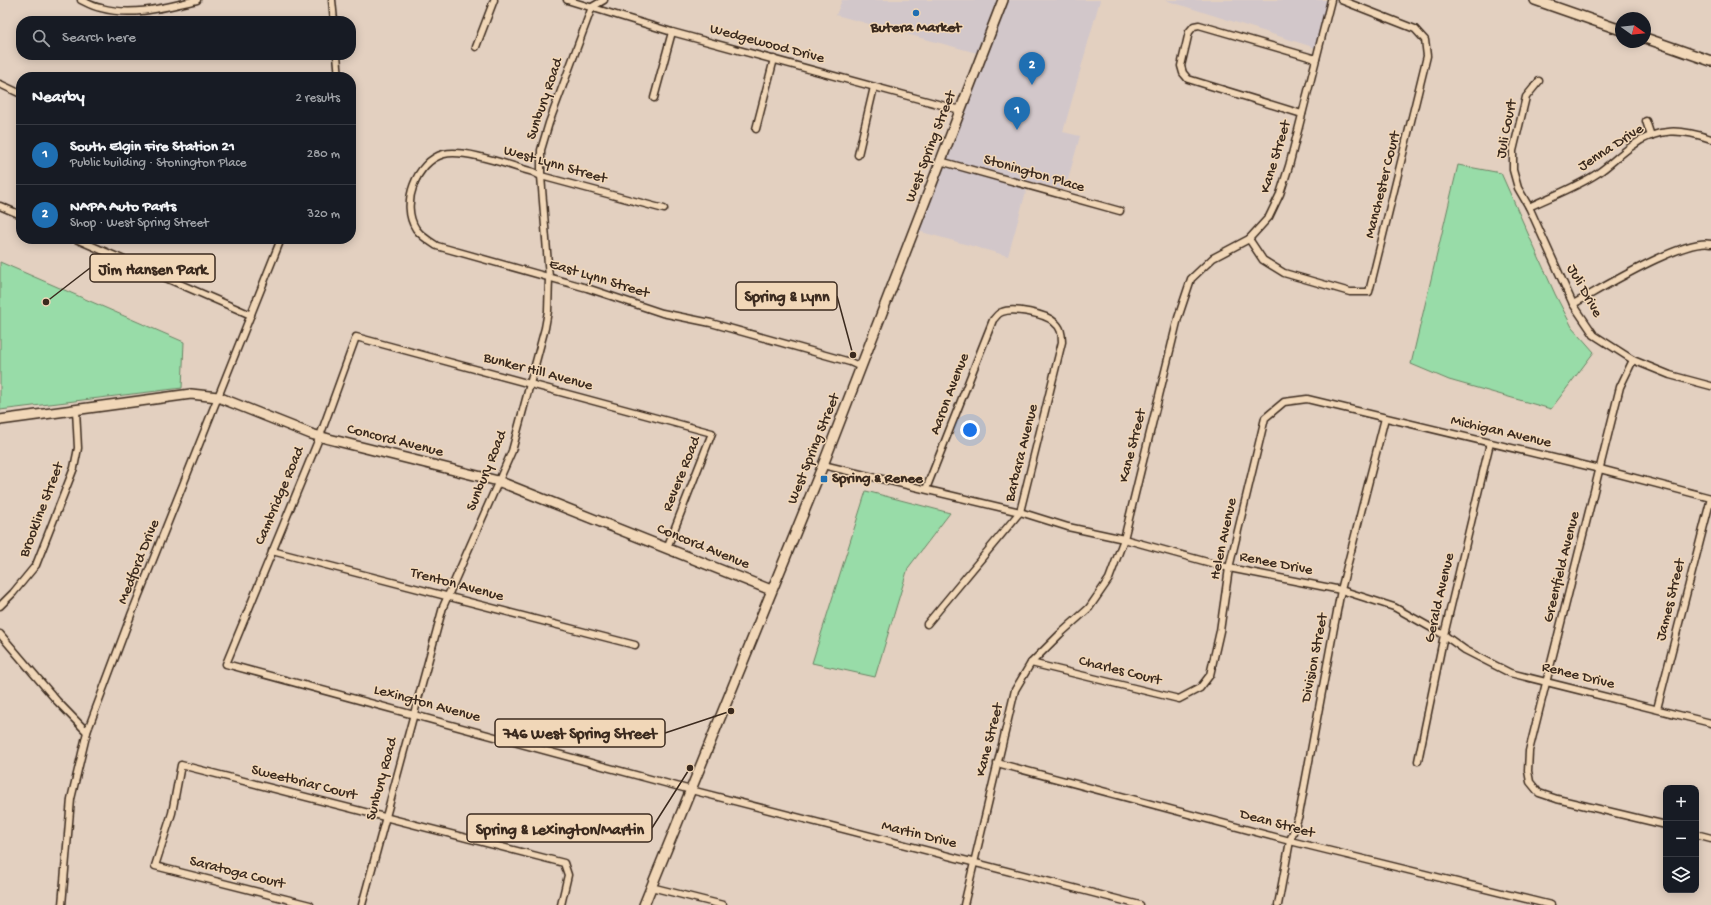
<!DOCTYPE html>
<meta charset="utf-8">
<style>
body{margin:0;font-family:"Gochi Hand",sans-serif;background:#242831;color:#f1f3f6}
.controls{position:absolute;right:12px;bottom:12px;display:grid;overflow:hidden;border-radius:8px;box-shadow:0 2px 10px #0003}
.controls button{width:36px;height:36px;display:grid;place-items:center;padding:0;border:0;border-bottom:1px solid #363941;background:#171b24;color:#f1f3f6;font:20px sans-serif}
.compass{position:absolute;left:1615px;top:12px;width:36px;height:36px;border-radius:50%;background:#171b24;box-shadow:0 2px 10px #0003;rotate:105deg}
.you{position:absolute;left:970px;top:430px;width:14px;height:14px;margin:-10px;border:3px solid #fff;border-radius:50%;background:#1a73e8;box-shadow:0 0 0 6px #1a73e833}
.badge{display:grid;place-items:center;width:26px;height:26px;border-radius:50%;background:#1f6fb2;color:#fff;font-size:13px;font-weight:700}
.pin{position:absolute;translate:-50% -33px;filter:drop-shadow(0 1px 2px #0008)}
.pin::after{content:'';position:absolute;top:21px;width:14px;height:12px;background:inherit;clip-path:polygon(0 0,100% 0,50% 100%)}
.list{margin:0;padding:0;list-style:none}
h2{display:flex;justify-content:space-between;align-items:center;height:52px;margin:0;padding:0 16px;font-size:17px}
h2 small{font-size:13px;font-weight:400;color:#9ea1a6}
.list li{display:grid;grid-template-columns:26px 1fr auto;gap:12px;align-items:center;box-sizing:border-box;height:60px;padding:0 16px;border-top:1px solid #363941}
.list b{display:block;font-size:15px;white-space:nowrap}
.list p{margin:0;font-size:13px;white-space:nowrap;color:#9ea1a6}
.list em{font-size:13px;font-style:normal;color:#9ea1a6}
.icon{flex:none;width:22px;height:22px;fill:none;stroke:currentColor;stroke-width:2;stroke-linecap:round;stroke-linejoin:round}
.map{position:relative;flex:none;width:1711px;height:905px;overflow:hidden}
.search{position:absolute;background:#171b24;box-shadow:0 2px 10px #0003;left:16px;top:16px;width:340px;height:44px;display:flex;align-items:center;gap:10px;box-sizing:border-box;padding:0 14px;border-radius:16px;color:#9ea1a6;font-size:15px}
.panel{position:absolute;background:#171b24;box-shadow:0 2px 10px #0003;left:16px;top:72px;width:340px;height:172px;border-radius:16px}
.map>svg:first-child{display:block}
.built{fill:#d2c7ca}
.green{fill:#98dca8;stroke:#6a8363}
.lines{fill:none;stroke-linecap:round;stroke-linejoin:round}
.street-casing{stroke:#3b2a1e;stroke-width:9}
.secondary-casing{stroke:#3b2a1e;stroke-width:12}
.street{stroke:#f1d7b8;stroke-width:6}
.secondary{stroke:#f1d7b8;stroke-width:9}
.poi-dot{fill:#1f6fb2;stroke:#f1d7b8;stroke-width:1.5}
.labels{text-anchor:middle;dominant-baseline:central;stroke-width:3;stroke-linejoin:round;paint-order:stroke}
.poi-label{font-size:15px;font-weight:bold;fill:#3b2a1e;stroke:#f1d7b8}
.street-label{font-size:15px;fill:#3b2a1e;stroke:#f1d7b8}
.leader{fill:none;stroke:#3b2a1e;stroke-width:1.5}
.callout-dot{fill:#3b2a1e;stroke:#f1d7b8;stroke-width:1.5}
.callout{fill:#f1d7b8;stroke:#3b2a1e;stroke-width:1.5}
.callout-label{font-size:16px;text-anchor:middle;font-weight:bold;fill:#3b2a1e}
</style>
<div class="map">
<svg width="1711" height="905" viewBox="0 0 1711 905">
<rect width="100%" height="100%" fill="#e3d0c0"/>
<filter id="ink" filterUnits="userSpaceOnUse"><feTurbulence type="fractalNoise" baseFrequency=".025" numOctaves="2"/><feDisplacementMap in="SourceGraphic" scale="8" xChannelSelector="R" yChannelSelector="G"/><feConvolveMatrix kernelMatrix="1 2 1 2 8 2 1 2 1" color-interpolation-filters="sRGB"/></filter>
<g filter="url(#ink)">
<g class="built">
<path d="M842,0H998L977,53L836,15Z"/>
<path d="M1005,0H1100L1063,132L1080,136L1065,190L1029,181L1008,256L918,231Z"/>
<path d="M1165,0H1328L1316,48Z"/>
</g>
<g class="green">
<path d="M1458,165L1501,173L1555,294L1572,327L1594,352L1551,409L1449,380L1411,364Z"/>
<path d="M0,262L184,342L182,388L0,410Z"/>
<path d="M866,491L950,513L908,568L875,677L812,663Z"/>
</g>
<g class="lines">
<g class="street-casing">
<g id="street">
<path d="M81,0C87,3 94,7 101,8C133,17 166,7 197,0"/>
<path d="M332,0L334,21"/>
<path d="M567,0L672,32L960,110"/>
<path d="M476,47L494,0"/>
<path d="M337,55L339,77"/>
<path d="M1539,81L1526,97L1513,151V170L1518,188L1529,207L1573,304L1594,335L1633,360L1670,375L1711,386"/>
<path d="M0,84L21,94"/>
<path d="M654,98L672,32"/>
<path d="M1302,114L1188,79L1183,73L1181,66L1189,32L1194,26L1199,25L1316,59"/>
<path d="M1646,121L1651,136"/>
<path d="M756,129L774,59"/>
<path d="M858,155L874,87"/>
<path d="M940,161L1120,211"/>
<path d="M0,206L21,215"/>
<path d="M1529,207C1552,196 1577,187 1598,173C1610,165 1620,154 1632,146C1658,127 1682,129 1711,139"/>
<path d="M664,209L541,176L533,172C511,166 466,149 444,154C416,161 400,205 416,229C422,237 429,241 437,246L587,288L662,313L711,323L850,362L861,367"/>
<path d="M76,239L251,315"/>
<path d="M1249,239L1263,260L1284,273L1350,292H1369L1427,56L1425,40L1415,29L1341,0"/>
<path d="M1573,304C1601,289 1683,238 1711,244"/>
<path d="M1633,360L1620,387L1529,751L1528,771L1530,782L1539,793L1557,799L1666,825"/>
<path d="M823,465L1020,512L1068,527L1124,539L1229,568L1341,590L1394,607L1444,635L1465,650L1510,673L1711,723"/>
<path d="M926,489L993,320C996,317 998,313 1002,312C1013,307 1046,314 1054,322C1061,327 1062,334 1062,342L1020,512L927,624"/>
<path d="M667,548L712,433L356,337L320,436L226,664L691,790L1140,905"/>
<path d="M272,551L635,645"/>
<path d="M0,606L13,593L36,565L74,468L78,448L76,410"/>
<path d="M0,634L57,701L87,732"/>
<path d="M1031,663L1179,699L1200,688L1210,675L1220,631L1229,568L1265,418L1284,402L1307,399L1600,469L1711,498"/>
<path d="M1657,709L1711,498"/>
<path d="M1418,761L1444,635L1490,443"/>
<path d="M997,763L1290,841L1551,905"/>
<path d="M1696,834L1711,838"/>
<path d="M651,887L723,905"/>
<path d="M62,905L71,799L87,732L131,615L281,239"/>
<path d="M310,905L155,866L172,813L181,765L564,863L568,875L561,905"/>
<path d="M362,905L443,607L512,451L545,328L548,311L549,277L541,176V150L549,123L592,7L604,0"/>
<path d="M964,905L1015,690L1031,663L1060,634L1089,608L1109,579L1124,539L1178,318L1191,279L1213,258L1249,239L1269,217L1280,194L1289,166L1331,0"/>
<path d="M1278,905L1290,841L1299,815L1341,590L1385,418"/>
</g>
</g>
<g class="secondary-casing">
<g id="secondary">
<path d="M1535,0L1621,30"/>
<path d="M1645,38L1711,61"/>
<path d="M0,420L191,394L218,397L311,434L329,439L498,481L771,590"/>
<path d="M644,905L823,465L1003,0"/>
</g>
</g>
<use href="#street" class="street"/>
<use href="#secondary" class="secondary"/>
</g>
</g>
<g class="poi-dot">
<circle cx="916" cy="13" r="4"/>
<rect x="820" y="475" width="8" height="8" rx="2"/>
</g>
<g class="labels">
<g class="poi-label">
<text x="916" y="28">Butera Market</text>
<text x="832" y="479" text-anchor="start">Spring &amp; Renee</text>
</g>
<g class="street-label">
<text transform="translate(767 44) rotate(15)">Wedgewood Drive</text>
<text transform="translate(545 99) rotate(-71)">Sunbury Road</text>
<text transform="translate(1507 129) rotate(-79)">Juli Court</text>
<text transform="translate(931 147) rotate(-69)">West Spring Street</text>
<text transform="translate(1611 148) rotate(-33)">Jenna Drive</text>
<text transform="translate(1276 157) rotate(-73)">Kane Street</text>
<text transform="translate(555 165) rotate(16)">West Lynn Street</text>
<text transform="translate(1034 174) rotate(16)">Stonington Place</text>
<text transform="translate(1383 185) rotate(-76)">Manchester Court</text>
<text transform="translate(599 279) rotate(17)">East Lynn Street</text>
<text transform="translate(1584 291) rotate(61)">Juli Drive</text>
<text transform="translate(538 372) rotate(15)">Bunker Hill Avenue</text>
<text transform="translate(950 394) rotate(-69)">Aaron Avenue</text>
<text transform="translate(1501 432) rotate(13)">Michigan Avenue</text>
<text transform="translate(395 441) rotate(14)">Concord Avenue</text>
<text transform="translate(1133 446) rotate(-76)">Kane Street</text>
<text transform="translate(814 449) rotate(-68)">West Spring Street</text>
<text transform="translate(1022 453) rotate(-76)">Barbara Avenue</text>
<text transform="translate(487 471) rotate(-68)">Sunbury Road</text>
<text transform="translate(682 474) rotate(-68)">Revere Road</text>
<text transform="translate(280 496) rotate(-67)">Cambridge Road</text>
<text transform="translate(42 510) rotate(-69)">Brookline Street</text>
<text transform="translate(1224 539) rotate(-78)">Helen Avenue</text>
<text transform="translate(703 547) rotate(22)">Concord Avenue</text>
<text transform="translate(139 562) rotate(-68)">Medford Drive</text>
<text transform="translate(1276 564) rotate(11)">Renee Drive</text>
<text transform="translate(1562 567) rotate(-76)">Greenfield Avenue</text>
<text transform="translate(457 585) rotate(15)">Trenton Avenue</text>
<text transform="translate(1440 598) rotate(-77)">Gerald Avenue</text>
<text transform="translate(1671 600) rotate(-76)">James Street</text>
<text transform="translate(1315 658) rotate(-79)">Division Street</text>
<text transform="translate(1120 671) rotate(14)">Charles Court</text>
<text transform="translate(1578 676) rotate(14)">Renee Drive</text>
<text transform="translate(427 704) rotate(15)">Lexington Avenue</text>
<text transform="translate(990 740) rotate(-76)">Kane Street</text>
<text transform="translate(382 779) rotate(-75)">Sunbury Road</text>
<text transform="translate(304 783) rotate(14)">Sweetbriar Court</text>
<text transform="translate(1277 824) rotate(15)">Dean Street</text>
<text transform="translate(919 835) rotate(14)">Martin Drive</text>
<text transform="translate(237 873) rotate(14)">Saratoga Court</text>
</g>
</g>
<path class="leader" d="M46 302L90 268M853 355L837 296M731 711L665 733M690 768L652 828"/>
<g class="callout-dot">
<circle cx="46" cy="302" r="4"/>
<circle cx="853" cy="355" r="4"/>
<circle cx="731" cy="711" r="4"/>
<circle cx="690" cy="768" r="4"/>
</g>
<g class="callout">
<rect x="90" y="254" width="125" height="28" rx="4"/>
<rect x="736" y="282" width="101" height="28" rx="4"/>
<rect x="495" y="719" width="170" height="28" rx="4"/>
<rect x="467" y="814" width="185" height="28" rx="4"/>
</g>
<g class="callout-label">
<text x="153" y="274">Jim Hansen Park</text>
<text x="787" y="301">Spring &amp; Lynn</text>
<text x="580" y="738">746 West Spring Street</text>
<text x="560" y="834">Spring &amp; Lexington/Martin</text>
</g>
</svg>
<div class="controls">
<button>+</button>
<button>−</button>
<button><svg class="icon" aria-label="layers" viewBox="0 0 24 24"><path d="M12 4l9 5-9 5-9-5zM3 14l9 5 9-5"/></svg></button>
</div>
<svg class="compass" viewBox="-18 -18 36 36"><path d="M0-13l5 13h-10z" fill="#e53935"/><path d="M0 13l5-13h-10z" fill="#9ea1a6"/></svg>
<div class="you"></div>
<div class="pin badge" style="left:1017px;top:130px">1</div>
<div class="pin badge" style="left:1032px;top:85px">2</div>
<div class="search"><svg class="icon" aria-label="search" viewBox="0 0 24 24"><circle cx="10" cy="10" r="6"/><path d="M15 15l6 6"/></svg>Search here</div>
<section class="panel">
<h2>Nearby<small>2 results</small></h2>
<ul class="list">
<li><span class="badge">1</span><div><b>South Elgin Fire Station 21</b><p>Public building · Stonington Place</p></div><em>280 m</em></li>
<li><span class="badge">2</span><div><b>NAPA Auto Parts</b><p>Shop · West Spring Street</p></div><em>320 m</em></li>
</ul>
</section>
</div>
